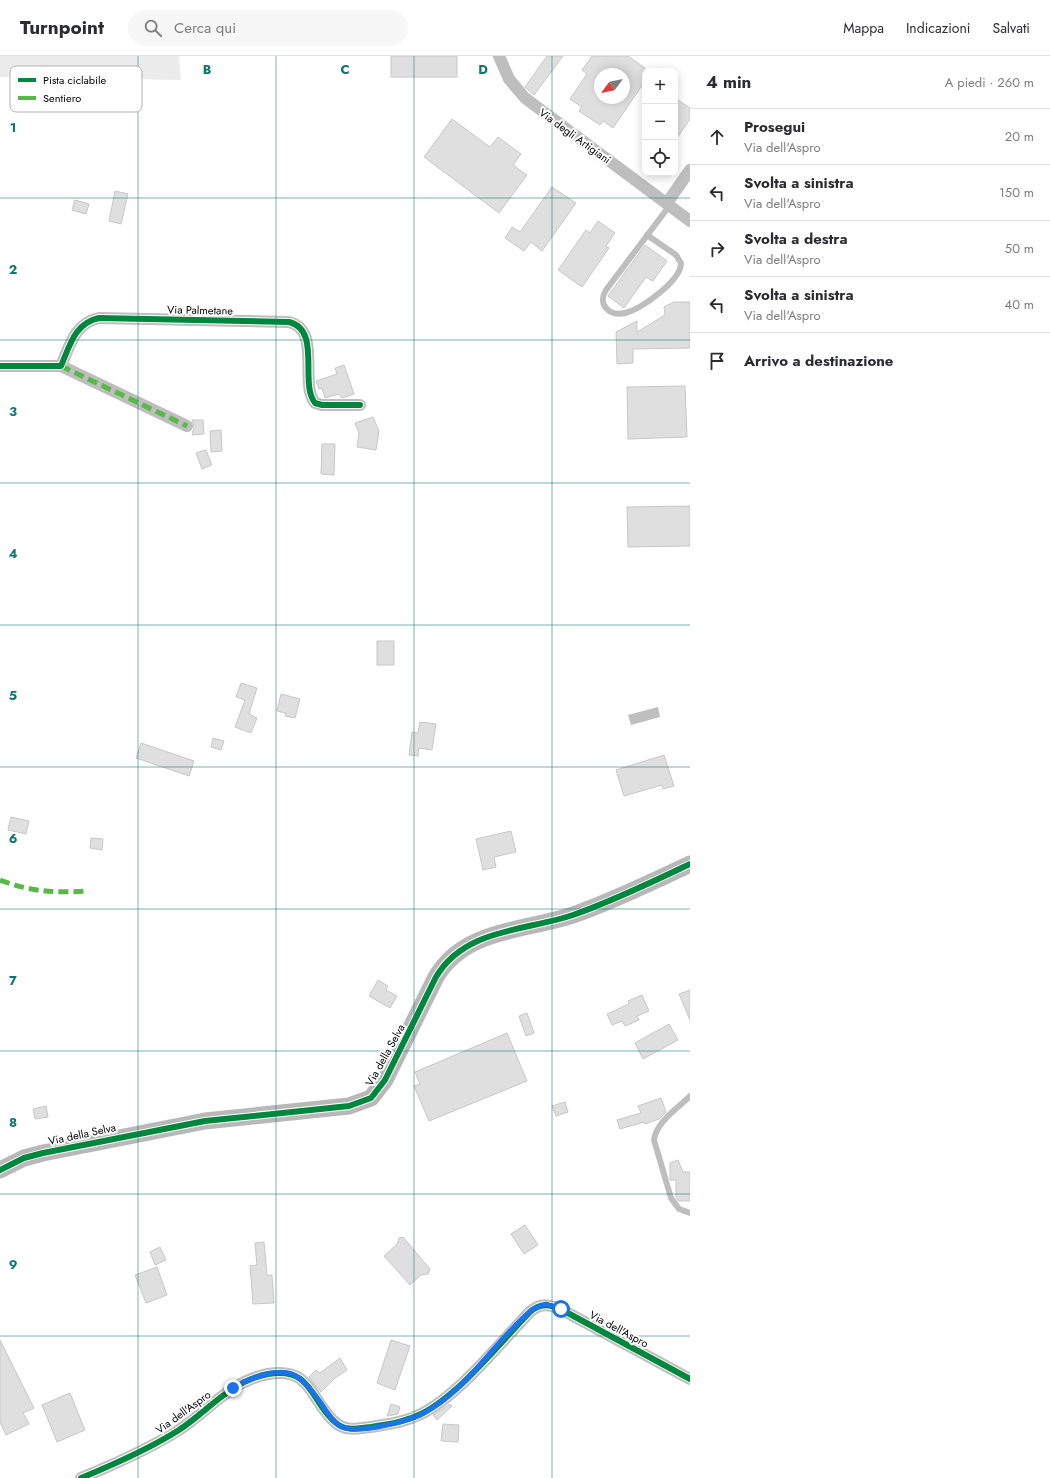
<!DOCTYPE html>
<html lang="it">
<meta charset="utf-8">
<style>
body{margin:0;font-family:Jost,sans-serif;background:#f7f7f7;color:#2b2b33}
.controls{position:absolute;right:12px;top:12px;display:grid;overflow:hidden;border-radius:8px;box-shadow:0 2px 10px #0003}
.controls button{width:36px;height:36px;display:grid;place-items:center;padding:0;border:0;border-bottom:1px solid #e1e1e2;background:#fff;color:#2b2b33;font:20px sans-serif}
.compass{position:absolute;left:594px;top:12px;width:36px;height:36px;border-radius:50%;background:#fff;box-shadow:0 2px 10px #0003;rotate:238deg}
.stop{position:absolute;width:12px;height:12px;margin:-9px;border:3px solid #1a73e8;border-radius:50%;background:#fff}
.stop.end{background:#1a73e8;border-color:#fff;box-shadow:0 1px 4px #0008}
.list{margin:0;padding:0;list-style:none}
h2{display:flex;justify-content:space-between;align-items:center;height:52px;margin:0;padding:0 16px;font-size:17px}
h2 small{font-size:13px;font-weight:400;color:#7c7c81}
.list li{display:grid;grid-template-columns:26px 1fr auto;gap:12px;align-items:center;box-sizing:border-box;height:56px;padding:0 16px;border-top:1px solid #e1e1e2}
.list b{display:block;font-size:15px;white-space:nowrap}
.list p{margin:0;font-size:13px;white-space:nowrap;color:#7c7c81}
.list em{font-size:13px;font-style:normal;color:#7c7c81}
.icon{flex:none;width:22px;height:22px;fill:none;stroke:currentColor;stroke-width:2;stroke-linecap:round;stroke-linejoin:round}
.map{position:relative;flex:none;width:690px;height:1422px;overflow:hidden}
header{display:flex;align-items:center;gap:24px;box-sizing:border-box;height:56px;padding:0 20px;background:#fff;border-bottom:1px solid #e1e1e2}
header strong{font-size:19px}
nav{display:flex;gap:22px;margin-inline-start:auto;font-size:14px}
.search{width:280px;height:36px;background:#f7f7f7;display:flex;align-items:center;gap:10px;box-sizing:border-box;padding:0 14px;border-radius:22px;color:#7c7c81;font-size:15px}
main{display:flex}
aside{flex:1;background:#fff}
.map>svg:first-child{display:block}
.green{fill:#ececec}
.water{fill:#bfbfbf}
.building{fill:#dfdfdf;stroke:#c7c7c7;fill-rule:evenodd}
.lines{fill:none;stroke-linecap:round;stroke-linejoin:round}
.lane{stroke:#bebebe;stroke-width:6}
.street{stroke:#bebebe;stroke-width:12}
.secondary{stroke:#b8b8b8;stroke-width:17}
.quiet{stroke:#58b947;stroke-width:5;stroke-dasharray:10 5;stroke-linecap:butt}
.cycleway-casing{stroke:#fff;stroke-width:8}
.cycleway{stroke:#00873e;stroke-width:6}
.route{stroke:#1a73e8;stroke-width:5}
.grid{fill:none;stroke:#0f766e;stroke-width:1;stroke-opacity:0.55}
.labels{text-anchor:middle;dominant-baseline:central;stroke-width:4;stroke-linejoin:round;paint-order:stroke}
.street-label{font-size:11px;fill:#000;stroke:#fff}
.key{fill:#fff;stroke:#b2b2b2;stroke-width:1}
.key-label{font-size:11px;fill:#000}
.grid-label{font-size:13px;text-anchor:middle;font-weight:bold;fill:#0f766e;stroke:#fff;stroke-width:4;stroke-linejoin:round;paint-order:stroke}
</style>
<header>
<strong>Turnpoint</strong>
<div class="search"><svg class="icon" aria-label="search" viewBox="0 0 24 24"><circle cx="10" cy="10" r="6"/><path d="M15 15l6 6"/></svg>Cerca qui</div>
<nav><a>Mappa</a><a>Indicazioni</a><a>Salvati</a></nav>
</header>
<main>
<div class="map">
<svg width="690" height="1422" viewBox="0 0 690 1422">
<rect width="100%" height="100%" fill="#fff"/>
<path class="green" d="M0,0H179L181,24L0,21Z"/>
<path class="water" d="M658,651L660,661L631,669L628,659Z"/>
<g class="building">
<rect x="391" y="0" width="66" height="21"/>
<path d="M547,0H563L534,39L525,31Z"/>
<path d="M592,0H628L645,12V25L613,72L603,65L600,69L579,55L582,51L570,43L587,18L582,14ZM600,18H624V42H600Z"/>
<path d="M675,42L690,52V63L675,85Z"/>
<path d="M452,63L490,91L498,81L521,98L513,109L527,119L499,157L424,101Z"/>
<path d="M552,131L576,147L542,195L531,186L524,195L505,182L512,171L520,176Z"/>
<path d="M115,135L128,138L121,168L109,165Z"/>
<path d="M75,144L89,148L86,158L72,154Z"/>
<path d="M598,165L615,177L606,190L609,192L582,231L558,214L586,174L590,177Z"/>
<path d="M645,189L667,205L653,225L646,221L624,252L608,240Z"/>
<path d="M674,246H690V292L633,293V307L617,308L616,276L637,265V276L665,259L664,251Z"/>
<path d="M344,309L354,338L342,342L339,338L325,342L322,332L319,333L316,325L337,318L335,312Z"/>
<path d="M685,330L687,381L628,383L627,331Z"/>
<path d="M373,361L379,375L376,394L357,391L359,377L355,367Z"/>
<path d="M192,364H203L204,378L192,379L194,370Z"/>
<path d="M221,374L222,395L211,396L210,375Z"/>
<path d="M322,388H335L334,419L321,418Z"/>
<path d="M206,394L212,409L202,413L196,397Z"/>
<path d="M690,450V490L628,491L627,451Z"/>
<rect x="377" y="585" width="17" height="24"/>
<path d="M241,627L257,632L249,658L257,662L251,677L235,671L245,644L236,641Z"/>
<path d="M281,638L300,643L295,662L285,660L286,657L277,655Z"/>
<path d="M420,666L436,668L432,694L419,692L418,700L409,699L412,676L418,677Z"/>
<path d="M213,682L224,685L221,694L211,691Z"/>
<path d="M141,687L194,705L189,720L136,702Z"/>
<path d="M664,699L674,730L663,733L662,729L624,740L616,714Z"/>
<path d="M11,761L29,765L26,778L8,774Z"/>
<path d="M511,775L516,796L494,801L496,811L483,814L476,783Z"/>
<path d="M91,782L103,783L102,794L90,792Z"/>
<path d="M378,924L388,930L386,934L397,940L390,952L369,940Z"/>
<path d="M690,934V964L679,938Z"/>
<path d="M642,939L649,955L637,960L639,964L625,970L622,965L612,969L607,958L629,948L628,945Z"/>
<path d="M527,957L534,977L526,980L519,960Z"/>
<path d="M669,968L678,984L643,1003L635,987Z"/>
<path d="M507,977L527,1025L429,1065L414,1030L420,1028L415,1016Z"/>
<path d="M661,1042L666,1056L659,1063L645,1068L644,1066L620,1073L617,1064L641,1057L638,1050Z"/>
<path d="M565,1046L568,1056L556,1060L552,1050Z"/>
<path d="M46,1050L48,1061L35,1063L33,1053Z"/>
<path d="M678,1104L683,1116H690V1145H678L676,1141V1124H670V1107Z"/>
<path d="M525,1169L538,1189L524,1198L511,1178Z"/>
<path d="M403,1181L430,1213L428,1218L421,1219L410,1229L384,1200L397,1188L399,1182Z"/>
<path d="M264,1186L267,1219H272L274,1247L253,1248L250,1210L257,1209L255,1187Z"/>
<path d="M160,1191L166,1204L155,1209L150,1196Z"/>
<path d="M157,1211L167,1239L146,1247L135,1219Z"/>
<path d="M0,1284L34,1352L23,1357L29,1368L6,1379L0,1366Z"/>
<path d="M391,1284L410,1290L395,1334L377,1327Z"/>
<path d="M340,1302L347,1314L335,1322L321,1336L309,1321L316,1314L320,1317Z"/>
<path d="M70,1337L85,1374L57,1386L42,1349Z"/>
<path d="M391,1348L400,1351L398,1358L388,1360H387Z"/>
<path d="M450,1348L452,1350L437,1364L433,1359Z"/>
<path d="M443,1368L459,1369L458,1386L441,1385Z"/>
</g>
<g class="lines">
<g class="lane">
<path d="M647,179L676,199L681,207C681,225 641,253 625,257C609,261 597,248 606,234L670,149"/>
<path d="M690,1040C678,1052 656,1066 654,1084L671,1142L679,1153L690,1157"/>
</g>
<g class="street">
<path d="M499,0L509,23L525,42L690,165"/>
<path d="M667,147L690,114"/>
<path d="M0,310H61C70,289 75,267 99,262L289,266C322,274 299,327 315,347L322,349H360"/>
<path d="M61,310L187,370"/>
<path d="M81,1422C115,1408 149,1393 179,1374C209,1354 231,1325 268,1318C313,1310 310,1346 336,1367C347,1376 359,1372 371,1371C388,1368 405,1366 421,1358C459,1339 499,1288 529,1257C541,1245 552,1249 566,1256L690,1323"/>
</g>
<path class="secondary" d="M0,1114L24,1102L43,1097L205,1065L349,1050L371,1042L385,1024L436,921C465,872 526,875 573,859C613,845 652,826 690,808"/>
<g class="quiet">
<path d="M61,310L187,370"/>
<path d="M0,824C33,836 52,837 87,835"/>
</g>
<g class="cycleway-casing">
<g id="cycleway">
<path d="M0,310H61C70,289 75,267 99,262L289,266C322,274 299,327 315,347L322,349H360"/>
<path d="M0,1114L24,1102L43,1097L205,1065L349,1050L371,1042L385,1024L436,921C465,872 526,875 573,859C613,845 652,826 690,808"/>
<path d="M81,1422C115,1408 149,1393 179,1374C209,1354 231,1325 268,1318C313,1310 310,1346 336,1367C347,1376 359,1372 371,1371C388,1368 405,1366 421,1358C459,1339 499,1288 529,1257C541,1245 552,1249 566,1256L690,1323"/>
</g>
</g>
<use href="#cycleway" class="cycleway"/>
</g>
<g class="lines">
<path class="route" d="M233,1332C247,1323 278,1311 294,1319C306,1325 313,1337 321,1347C326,1355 332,1365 340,1370C356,1379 404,1366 420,1359C467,1336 494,1285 533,1253L546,1248L561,1253"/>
</g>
<path class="grid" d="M138,0V1422M276,0V1422M414,0V1422M552,0V1422M0,142H690M0,284H690M0,427H690M0,569H690M0,711H690M0,853H690M0,995H690M0,1138H690M0,1280H690"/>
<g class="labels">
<g class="street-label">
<text transform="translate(575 80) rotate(36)">Via degli Artigiani</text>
<text transform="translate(200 254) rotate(1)">Via Palmetane</text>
<text transform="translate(385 999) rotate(-61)">Via della Selva</text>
<text transform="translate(82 1078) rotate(-12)">Via della Selva</text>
<text transform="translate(619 1273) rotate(28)">Via dell'Aspro</text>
<text transform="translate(183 1356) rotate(-36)">Via dell'Aspro</text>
</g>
</g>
<rect x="10" y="10" width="132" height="46" rx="6" class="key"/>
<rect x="18" y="22" width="18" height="4" fill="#00873e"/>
<rect x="18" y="40" width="18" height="4" fill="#58b947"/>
<g class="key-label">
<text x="43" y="28">Pista ciclabile</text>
<text x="43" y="46">Sentiero</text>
</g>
<g class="grid-label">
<text x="207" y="18">B</text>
<text x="345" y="18">C</text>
<text x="483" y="18">D</text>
<text x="13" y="76">1</text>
<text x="13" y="218">2</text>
<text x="13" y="360">3</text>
<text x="13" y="502">4</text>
<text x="13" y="644">5</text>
<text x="13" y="787">6</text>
<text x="13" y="929">7</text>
<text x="13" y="1071">8</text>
<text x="13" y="1213">9</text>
</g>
</svg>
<div class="controls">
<button>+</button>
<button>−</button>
<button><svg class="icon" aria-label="locate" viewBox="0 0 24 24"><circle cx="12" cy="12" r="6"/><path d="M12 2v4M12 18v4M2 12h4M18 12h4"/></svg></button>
</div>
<svg class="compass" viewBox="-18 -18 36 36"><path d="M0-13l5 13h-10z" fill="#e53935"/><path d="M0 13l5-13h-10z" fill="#7c7c81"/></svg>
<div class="stop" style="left:561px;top:1253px"></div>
<div class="stop end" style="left:233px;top:1332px"></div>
</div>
<aside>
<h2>4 min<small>A piedi · 260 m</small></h2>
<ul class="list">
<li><svg class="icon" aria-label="ahead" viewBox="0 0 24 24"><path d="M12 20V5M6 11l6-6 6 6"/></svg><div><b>Prosegui</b><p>Via dell'Aspro</p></div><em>20 m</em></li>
<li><svg class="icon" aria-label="left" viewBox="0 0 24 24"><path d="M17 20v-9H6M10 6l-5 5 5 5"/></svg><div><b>Svolta a sinistra</b><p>Via dell'Aspro</p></div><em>150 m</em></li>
<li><svg class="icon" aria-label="right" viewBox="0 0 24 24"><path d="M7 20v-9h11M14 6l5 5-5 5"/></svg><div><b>Svolta a destra</b><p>Via dell'Aspro</p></div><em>50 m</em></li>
<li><svg class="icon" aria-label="left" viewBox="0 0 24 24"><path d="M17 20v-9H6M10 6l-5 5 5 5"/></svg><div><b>Svolta a sinistra</b><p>Via dell'Aspro</p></div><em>40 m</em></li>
<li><svg class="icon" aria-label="arrive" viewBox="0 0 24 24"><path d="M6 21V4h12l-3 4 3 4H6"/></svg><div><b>Arrivo a destinazione</b></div></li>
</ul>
</aside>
</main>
